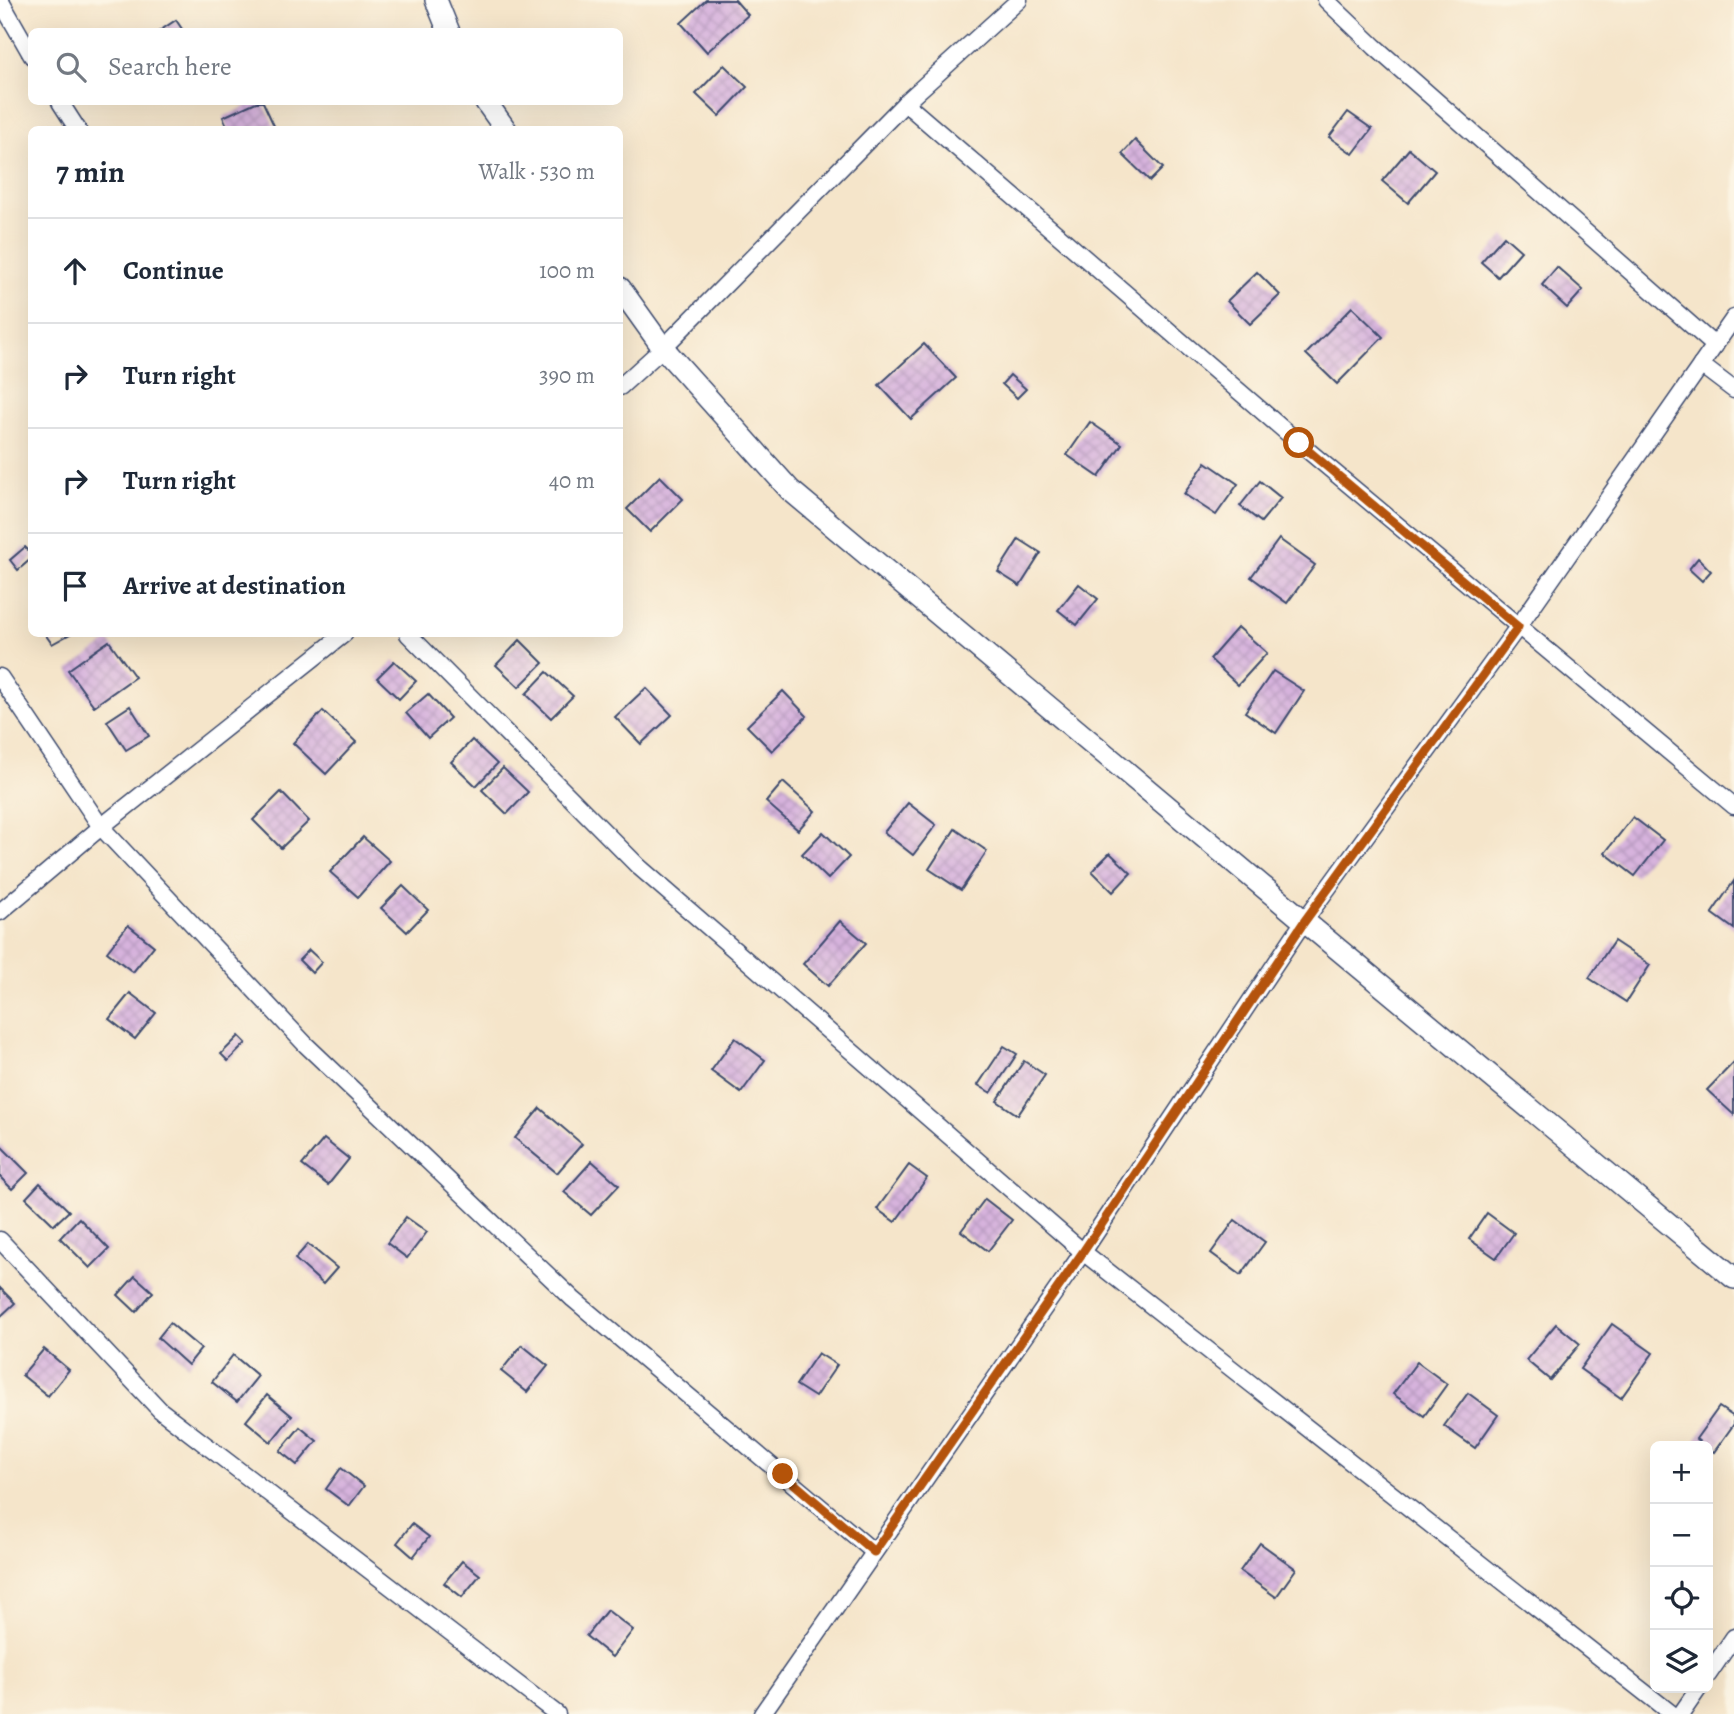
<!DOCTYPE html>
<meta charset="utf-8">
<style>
body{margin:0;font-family:Alegreya,serif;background:#f2f2f3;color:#1f2937}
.controls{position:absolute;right:21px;bottom:21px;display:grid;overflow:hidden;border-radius:10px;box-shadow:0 7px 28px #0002}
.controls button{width:63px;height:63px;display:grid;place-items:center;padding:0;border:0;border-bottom:2px solid #e0e1e3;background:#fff;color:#1f2937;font:35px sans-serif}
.stop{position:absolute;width:21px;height:21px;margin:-16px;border:5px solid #b45309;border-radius:50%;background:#fff}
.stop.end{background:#b45309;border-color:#fff;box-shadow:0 2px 7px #0008}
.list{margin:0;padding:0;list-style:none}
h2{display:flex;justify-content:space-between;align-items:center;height:91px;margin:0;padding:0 28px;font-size:30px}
h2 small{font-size:23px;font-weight:400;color:#747a83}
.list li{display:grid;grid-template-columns:46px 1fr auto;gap:21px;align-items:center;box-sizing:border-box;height:105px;padding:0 28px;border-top:2px solid #e0e1e3}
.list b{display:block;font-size:26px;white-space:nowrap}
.list em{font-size:23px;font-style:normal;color:#747a83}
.icon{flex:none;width:38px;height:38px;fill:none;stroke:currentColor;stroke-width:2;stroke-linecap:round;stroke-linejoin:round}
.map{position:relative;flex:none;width:1734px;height:1714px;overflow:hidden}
.search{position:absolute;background:#fff;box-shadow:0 7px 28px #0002;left:28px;top:28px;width:595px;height:77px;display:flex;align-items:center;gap:18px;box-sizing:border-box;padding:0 24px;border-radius:10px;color:#747a83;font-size:26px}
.panel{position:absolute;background:#fff;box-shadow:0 7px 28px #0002;left:28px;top:126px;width:595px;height:511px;border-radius:10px}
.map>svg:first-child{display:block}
.building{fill:url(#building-cross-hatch)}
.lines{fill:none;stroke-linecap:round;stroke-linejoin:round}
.minor-casing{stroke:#3c4a6e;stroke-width:19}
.tertiary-casing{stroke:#3c4a6e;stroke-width:24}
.minor{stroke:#fff;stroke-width:16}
.tertiary{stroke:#fff;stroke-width:21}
.route{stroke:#b45309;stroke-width:9}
</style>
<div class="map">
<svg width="1734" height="1714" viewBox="0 0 1734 1714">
<defs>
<pattern id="building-cross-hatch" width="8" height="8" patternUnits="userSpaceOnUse" patternTransform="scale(1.75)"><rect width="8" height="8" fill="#d7b3dd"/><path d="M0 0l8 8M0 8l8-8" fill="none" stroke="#b89ac0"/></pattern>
</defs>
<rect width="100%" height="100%" fill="#fcf5e5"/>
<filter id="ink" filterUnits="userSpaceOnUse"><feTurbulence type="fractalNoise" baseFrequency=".0143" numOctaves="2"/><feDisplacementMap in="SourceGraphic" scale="14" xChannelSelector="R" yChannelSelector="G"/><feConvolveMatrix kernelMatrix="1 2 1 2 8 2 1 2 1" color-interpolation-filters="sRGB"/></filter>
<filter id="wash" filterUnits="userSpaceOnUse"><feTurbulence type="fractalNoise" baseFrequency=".00686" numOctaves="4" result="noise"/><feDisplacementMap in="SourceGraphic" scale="28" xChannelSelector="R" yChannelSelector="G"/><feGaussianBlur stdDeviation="1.57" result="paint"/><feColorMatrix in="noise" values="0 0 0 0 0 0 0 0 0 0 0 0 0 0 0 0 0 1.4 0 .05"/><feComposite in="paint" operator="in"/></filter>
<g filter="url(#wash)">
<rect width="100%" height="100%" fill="#f5e5ca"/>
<g id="blocks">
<g class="building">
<path d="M706,0H735L748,15L707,52L681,23Z"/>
<path d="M176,20L184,32H158Z"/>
<path d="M724,65L747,87L719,116L696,94Z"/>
<path d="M256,102H263L276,130H229L223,117Z"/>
<path d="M1348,112L1372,129L1353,154L1329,137Z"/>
<path d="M1135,140L1163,168L1150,181L1122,154Z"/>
<path d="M1409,149L1435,171L1408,203L1382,181Z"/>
<path d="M1504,236L1521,251L1498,277L1481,262Z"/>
<path d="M1557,267L1583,290L1567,308L1542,285Z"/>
<path d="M1257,272L1280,295L1250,324L1227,301Z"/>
<path d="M1352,307L1383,337L1337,384L1306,354Z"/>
<path d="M924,344L956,378L911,419L879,385Z"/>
<path d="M1010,375L1026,389L1017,398L1002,384Z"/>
<path d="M1090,422L1122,444L1099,477L1067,455Z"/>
<path d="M1206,462L1238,484L1216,515L1184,494Z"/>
<path d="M660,476L683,499L650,532L627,509Z"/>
<path d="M1260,481L1281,498L1261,522L1240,506Z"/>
<path d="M1019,539L1041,553L1020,586L998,572Z"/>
<path d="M1279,539L1315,565L1287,603L1251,577Z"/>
<path d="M25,547L32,554V558L18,570L10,560Z"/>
<path d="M1698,558L1711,571L1702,581L1689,569Z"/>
<path d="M1079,584L1098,599L1077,625L1058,610Z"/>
<path d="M1238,627L1267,653L1238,685L1210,659Z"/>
<path d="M45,634H70L52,644Z"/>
<path d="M520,640L543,663L519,687L496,665Z"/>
<path d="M109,641L135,677L94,706L68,670Z"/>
<path d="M394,661L416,681L399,699L377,678Z"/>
<path d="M1273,671L1304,691L1276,733L1245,712Z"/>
<path d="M547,672L573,696L551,718L526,694Z"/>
<path d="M646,688L672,715L641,744L615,717Z"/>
<path d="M783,691L807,716L772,751L747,726Z"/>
<path d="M428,694L450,718L428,738L406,713Z"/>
<path d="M130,706L149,736L126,750L107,721Z"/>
<path d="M323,711L356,742L326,774L293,743Z"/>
<path d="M472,740L497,764L476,786L451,762Z"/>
<path d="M503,768L528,792L507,814L482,790Z"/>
<path d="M783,782L815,811L798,830L766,802Z"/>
<path d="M281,792L309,821L281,848L253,820Z"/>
<path d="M908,803L936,825L913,855L884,832Z"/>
<path d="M1633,817L1663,840L1635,876L1605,853Z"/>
<path d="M955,829L987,851L961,890L929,869Z"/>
<path d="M823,832L849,857L828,879L802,854Z"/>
<path d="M363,837L390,861L358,897L330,872Z"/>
<path d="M1110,853L1131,873L1113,892L1092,871Z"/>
<path d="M1734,881V929L1712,913Z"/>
<path d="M403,886L428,910L407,932L381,908Z"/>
<path d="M840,921L866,943L828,986L803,964Z"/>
<path d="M128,925L154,946L133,972L107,952Z"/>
<path d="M1614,941L1650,965L1626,1002L1589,978Z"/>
<path d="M309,950L322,962L312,973L299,960Z"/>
<path d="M130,993L156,1013L135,1039L109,1019Z"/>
<path d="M239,1036L246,1043L228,1061L221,1054Z"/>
<path d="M735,1038L765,1060L741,1093L711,1071Z"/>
<path d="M1004,1046L1017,1054L991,1093L978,1085Z"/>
<path d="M1024,1061L1045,1075L1018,1115L997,1101Z"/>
<path d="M1734,1062V1115L1707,1090Z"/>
<path d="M540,1108L582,1144L557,1173L515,1138Z"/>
<path d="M324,1139L349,1159L328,1185L302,1165Z"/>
<path d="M0,1145L28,1173L12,1189L0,1177Z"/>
<path d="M592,1161L619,1185L591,1215L564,1192Z"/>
<path d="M909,1165L927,1178L895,1222L877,1209Z"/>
<path d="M40,1183L69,1211L54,1225L26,1198Z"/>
<path d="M985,1199L1012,1220L988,1251L961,1231Z"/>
<path d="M1487,1213L1514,1233L1496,1258L1469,1239Z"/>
<path d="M406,1217L427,1232L407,1258L387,1243Z"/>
<path d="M79,1218L109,1249L90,1268L60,1238Z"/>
<path d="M1235,1220L1265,1242L1241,1275L1211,1253Z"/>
<path d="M308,1244L337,1268L323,1284L295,1259Z"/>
<path d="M135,1276L153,1292L136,1312L118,1295Z"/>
<path d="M0,1288L15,1303L0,1317Z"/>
<path d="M170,1323L201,1349L188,1365L158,1338Z"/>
<path d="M1556,1324L1580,1344L1550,1380L1526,1360Z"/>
<path d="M1612,1324L1653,1353L1621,1398L1580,1369Z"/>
<path d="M522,1345L548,1366L527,1392L501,1371Z"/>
<path d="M44,1349L69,1370L48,1396L22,1375Z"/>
<path d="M818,1353L837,1365L815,1397L796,1385Z"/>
<path d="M233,1355L258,1376L237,1402L212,1382Z"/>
<path d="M1417,1362L1447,1384L1424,1416L1393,1394Z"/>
<path d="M1468,1393L1498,1415L1475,1448L1444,1426Z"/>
<path d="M267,1395L292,1416L271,1442L246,1421Z"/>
<path d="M1719,1407L1734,1417V1424L1714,1452L1696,1439Z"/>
<path d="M300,1427L317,1441L297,1465L280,1451Z"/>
<path d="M341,1468L364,1486L349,1506L326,1489Z"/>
<path d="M412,1524L429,1537L413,1557L397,1543Z"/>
<path d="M1260,1543L1296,1569L1276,1597L1240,1571Z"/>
<path d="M462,1561L480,1575L462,1597L444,1583Z"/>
<path d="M607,1610L633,1630L612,1657L586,1636Z"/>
</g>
</g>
</g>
<g filter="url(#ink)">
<use href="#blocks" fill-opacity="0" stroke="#3c4a6e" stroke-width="2"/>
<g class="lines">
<g class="minor-casing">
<g id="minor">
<path d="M0,0L32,56"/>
<path d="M1326,0L1375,47L1715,346"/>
<path d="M60,102L78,130"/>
<path d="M905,103L1299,443L1734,806"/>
<path d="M1701,365L1734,390"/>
<path d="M620,387L663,348L905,103L1019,0"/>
<path d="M408,634L638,866L1083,1252L1672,1714"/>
<path d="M0,677L101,827L306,1045L573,1299L874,1552"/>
<path d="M0,912L101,827L344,634"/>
<path d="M0,1240L160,1410L557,1714"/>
<path d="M1708,1675L1734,1637"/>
<path d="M762,1714L1083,1252L1304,921L1518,627L1734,318"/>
<path d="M1681,1714L1699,1688"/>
</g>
</g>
<g class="tertiary-casing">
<g id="tertiary">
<path d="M436,0L449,32"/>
<path d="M486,102L506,130"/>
<path d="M620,288L663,348L790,490L1304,921L1734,1278"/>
</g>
</g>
<use href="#minor" class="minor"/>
<use href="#tertiary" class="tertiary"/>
</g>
</g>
<g class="lines" filter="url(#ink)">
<path class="route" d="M783,1474L874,1552L1083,1252L1304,922L1518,627L1299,443"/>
</g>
</svg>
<div class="controls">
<button>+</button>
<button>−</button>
<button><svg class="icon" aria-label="locate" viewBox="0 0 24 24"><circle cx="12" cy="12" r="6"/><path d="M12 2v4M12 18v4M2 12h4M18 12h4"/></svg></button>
<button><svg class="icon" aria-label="layers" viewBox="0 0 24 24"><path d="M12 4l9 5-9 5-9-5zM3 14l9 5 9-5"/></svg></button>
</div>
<div class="stop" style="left:1299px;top:443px"></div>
<div class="stop end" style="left:783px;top:1474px"></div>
<div class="search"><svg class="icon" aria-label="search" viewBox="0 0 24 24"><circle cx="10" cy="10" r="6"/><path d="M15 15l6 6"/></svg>Search here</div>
<section class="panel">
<h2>7 min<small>Walk · 530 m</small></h2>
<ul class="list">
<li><svg class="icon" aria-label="ahead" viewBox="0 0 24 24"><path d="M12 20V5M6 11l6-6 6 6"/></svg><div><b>Continue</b></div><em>100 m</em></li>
<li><svg class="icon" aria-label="right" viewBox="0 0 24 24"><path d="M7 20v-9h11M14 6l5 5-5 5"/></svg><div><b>Turn right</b></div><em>390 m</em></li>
<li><svg class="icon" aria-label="right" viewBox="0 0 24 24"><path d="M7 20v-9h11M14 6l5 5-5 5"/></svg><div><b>Turn right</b></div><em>40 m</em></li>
<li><svg class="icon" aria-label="arrive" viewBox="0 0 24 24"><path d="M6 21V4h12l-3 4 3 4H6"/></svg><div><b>Arrive at destination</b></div></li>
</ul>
</section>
</div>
